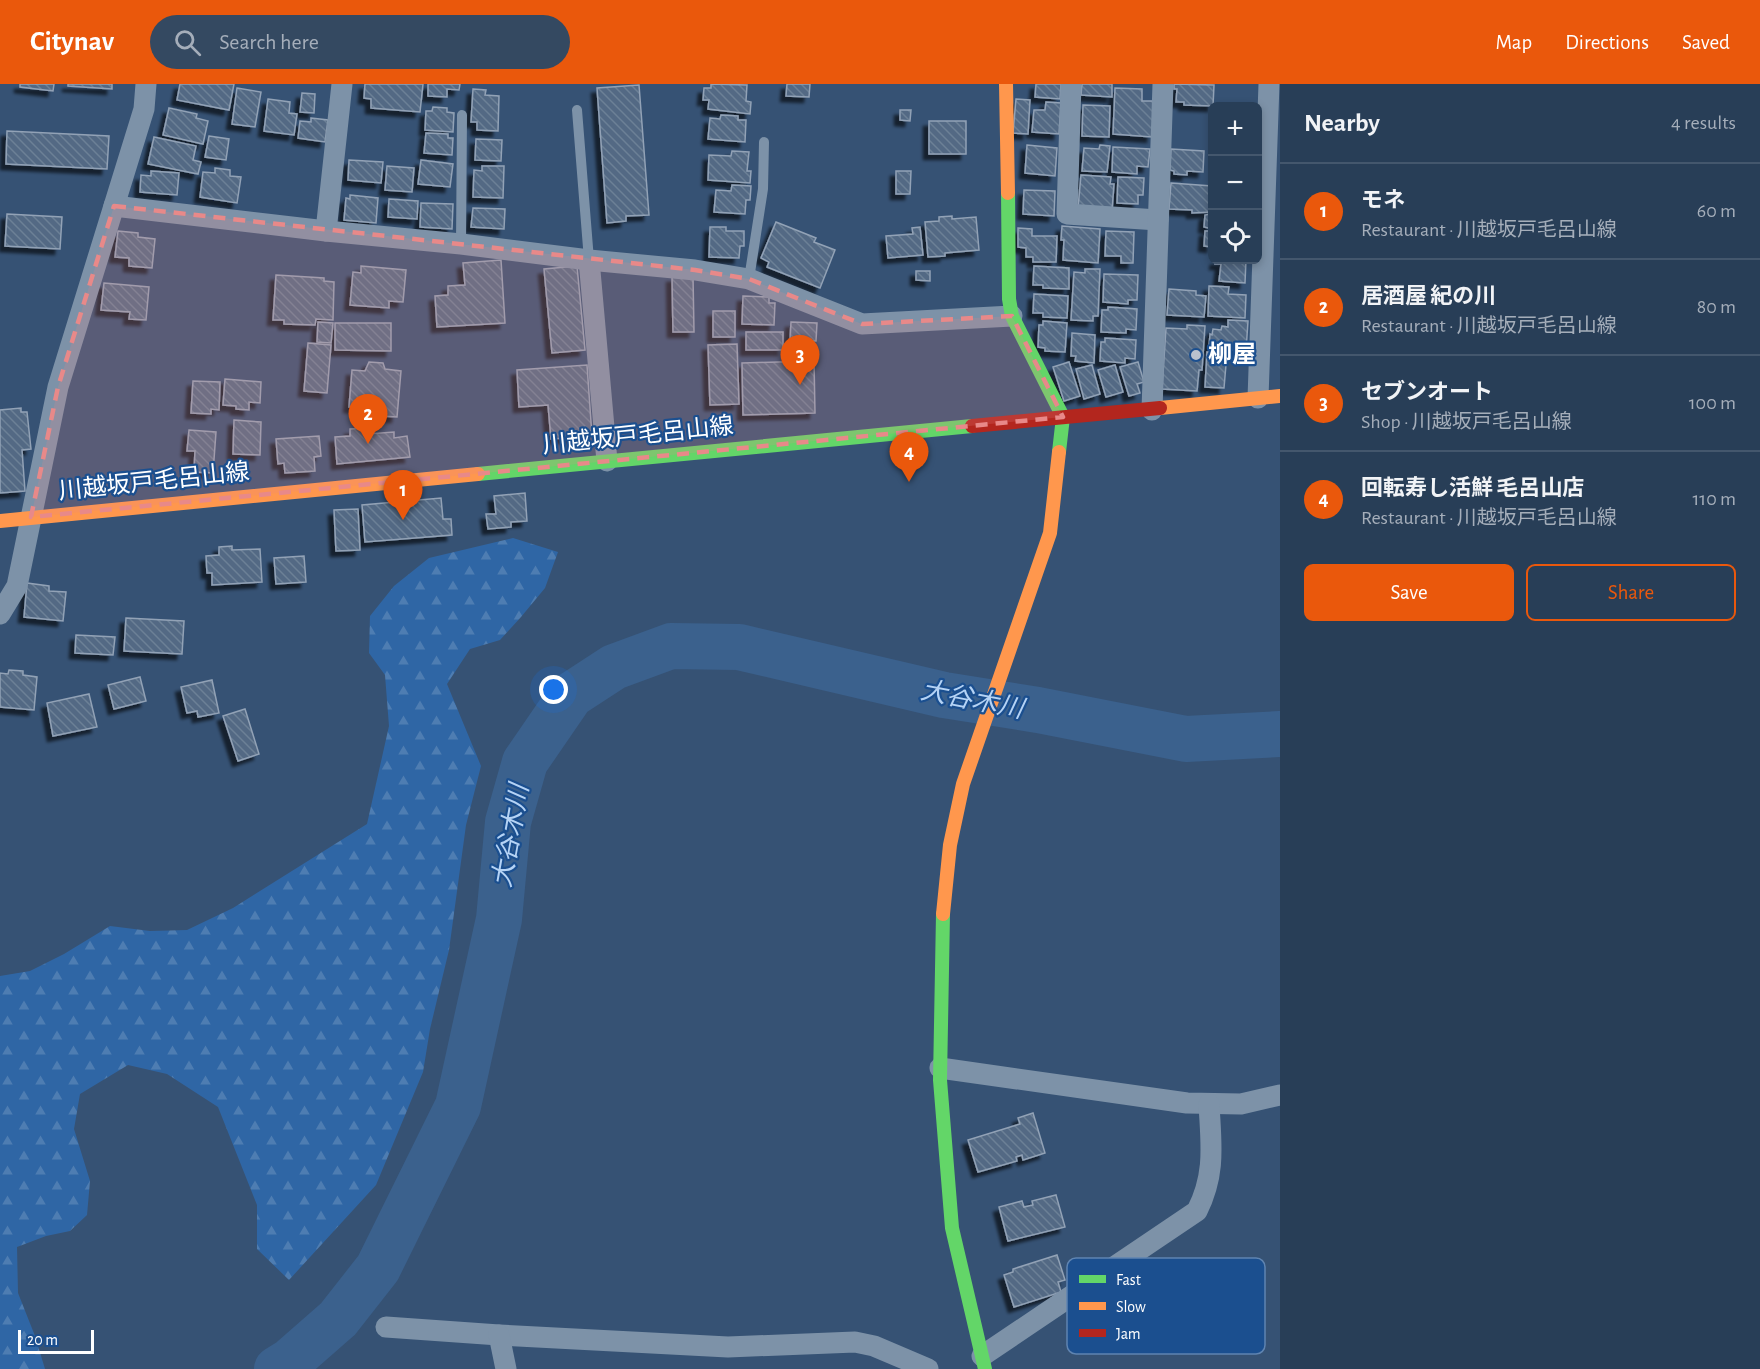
<!DOCTYPE html>
<meta charset="utf-8">
<style>
body{margin:0;font-family:"Alegreya Sans","Noto Sans JP",sans-serif;background:#344961;color:#f1f3f6}
.controls{position:absolute;right:18px;top:18px;display:grid;overflow:hidden;border-radius:9px;box-shadow:0 3px 9px #0003}
.controls button{width:54px;height:54px;display:grid;place-items:center;padding:0;border:0;border-bottom:2px solid #44576d;background:#283e57;color:#f1f3f6;font:30px sans-serif}
.scale{position:absolute;left:18px;bottom:15px;width:76px;box-sizing:border-box;padding-left:6px;border:3px solid #fff;border-top:0;font-size:16px;line-height:21px;white-space:nowrap;color:#fff;-webkit-text-stroke:4px #1b4f8f;paint-order:stroke}
.you{position:absolute;left:554px;top:606px;width:21px;height:21px;margin:-15px;border:4px solid #fff;border-radius:50%;background:#1a73e8;box-shadow:0 0 0 9px #1a73e833}
.badge{display:grid;place-items:center;width:39px;height:39px;border-radius:50%;background:#ea580c;color:#fff;font-size:20px;font-weight:700}
.pin{position:absolute;translate:-50% -50px;filter:drop-shadow(0 2px 3px #0008)}
.pin::after{content:'';position:absolute;top:32px;width:21px;height:18px;background:inherit;clip-path:polygon(0 0,100% 0,50% 100%)}
.list{margin:0;padding:0;list-style:none}
h2{display:flex;justify-content:space-between;align-items:center;height:78px;margin:0;padding:0 24px;font-size:26px}
h2 small{font-size:20px;font-weight:400;color:#a5aeba}
.list li{display:grid;grid-template-columns:39px 1fr auto;gap:18px;align-items:center;box-sizing:border-box;height:96px;padding:0 24px;border-top:2px solid #44576d}
.list b{display:block;font-size:22px;white-space:nowrap}
.list p{margin:0;font-size:20px;white-space:nowrap;color:#a5aeba}
.list em{font-size:20px;font-style:normal;color:#a5aeba}
.actions{display:flex;gap:12px;padding:18px 24px}
.actions a{flex:1;padding:14px 0;border:2px solid #ea580c;border-radius:9px;text-align:center;font-size:21px;color:#ea580c}
.actions .main{background:#ea580c;color:#fff}
.icon{flex:none;width:33px;height:33px;fill:none;stroke:currentColor;stroke-width:2;stroke-linecap:round;stroke-linejoin:round}
.map{position:relative;flex:none;width:1280px;height:1285px;overflow:hidden}
header{display:flex;align-items:center;gap:36px;box-sizing:border-box;height:84px;padding:0 30px;background:#ea580c;color:#fff}
header strong{font-size:28px}
nav{display:flex;gap:33px;margin-inline-start:auto;font-size:21px}
.search{width:420px;height:54px;background:#344961;display:flex;align-items:center;gap:15px;box-sizing:border-box;padding:0 21px;border-radius:33px;color:#a5aeba;font-size:22px}
main{display:flex}
aside{flex:1;background:#283e57}
.map>svg:first-child{display:block}
.forest{fill:url(#forest-firs)}
.lines{fill:none;stroke-linecap:round;stroke-linejoin:round}
.river{stroke:#3b618d;stroke-width:46}
.building{fill:url(#building-back-hatch);stroke:#92a2b6;stroke-width:1.5;filter:url(#shadow)}
.lane{stroke:#7d92a8;stroke-width:10}
.street{stroke:#7d92a8;stroke-width:21}
.fast{stroke:#63d668;stroke-width:14}
.slow{stroke:#ff974d;stroke-width:14}
.jam{stroke:#b3261e;stroke-width:14}
.marked{fill:#e88989;fill-opacity:0.2;stroke:#e88989;stroke-width:4.5;stroke-dasharray:12 8;stroke-linejoin:round}
.poi-dot{fill:#b9c2ce;stroke:#1b4f8f;stroke-width:2}
.labels{text-anchor:middle;dominant-baseline:central;stroke-width:4.5;stroke-linejoin:round;paint-order:stroke}
.poi-label{font-size:24px;font-weight:bold;fill:#fff;stroke:#1b4f8f;text-anchor:start}
.street-label{font-size:24px;fill:#fff;stroke:#1b4f8f}
.water-label{font-size:26px;font-style:italic;fill:#b5d3f5;stroke:#1b4f8f}
.key{fill:#1b4f8f;stroke:#5f84b1;stroke-width:1.5}
.key-label{font-size:16px;fill:#fff}
</style>
<header>
<strong>Citynav</strong>
<div class="search"><svg class="icon" aria-label="search" viewBox="0 0 24 24"><circle cx="10" cy="10" r="6"/><path d="M15 15l6 6"/></svg>Search here</div>
<nav><a>Map</a><a>Directions</a><a>Saved</a></nav>
</header>
<main>
<div class="map">
<svg width="1280" height="1285" viewBox="0 0 1280 1285">
<defs>
<pattern id="forest-firs" width="22" height="20" patternUnits="userSpaceOnUse" patternTransform="scale(1.5)"><rect width="22" height="20" fill="#2f66a5"/><path d="M5 1l3.5 6h-7zM16 11l3.5 6h-7z" fill="#4e7db2"/></pattern>
<pattern id="building-back-hatch" width="6" height="6" patternUnits="userSpaceOnUse" patternTransform="scale(1.5)"><rect width="6" height="6" fill="#526984"/><path d="M-1 5l2 2M0 0l6 6M5-1l2 2" fill="none" stroke="#6c8096"/></pattern>
<filter id="shadow"><feDropShadow dx="-5.5" dy="5.5" stdDeviation="1.5" flood-color="#0009"/></filter>
</defs>
<rect width="100%" height="100%" fill="#365274"/>
<path class="forest" d="M513,454L558,468L545,504L521,533L500,556L470,565L447,600L481,682L466,741L449,866L430,945L423,988L376,1101L289,1196L257,1165V1121L218,1023L167,990L128,981L80,1010L74,1045L90,1097L87,1131L70,1147L46,1152L17,1163L18,1209L35,1252L45,1285H0V892L30,887L64,870L110,842L150,847L187,846L233,824L367,740L389,642L385,591L369,569L370,532L394,502L429,474Z"/>
<g class="lines">
<path class="river" d="M277,1285L290,1277L338,1235L378,1184L458,1022L499,835L508,738L525,678L571,611L614,583L671,562L739,563L944,611L1038,626L1186,655L1280,650"/>
</g>
<g class="building">
<path d="M20,0H54L53,7L20,3Z"/>
<path d="M68,0H112V5L68,2Z"/>
<path d="M180,0H234L229,26L177,16Z"/>
<path d="M365,0H423L420,28L371,24V15L364,14Z"/>
<path d="M428,0H460L459,6L447,5V13L428,12Z"/>
<path d="M711,0L747,1L746,17L751,18L750,30L708,25L709,16H703L704,4H711Z"/>
<path d="M787,0H810L809,13L786,12Z"/>
<path d="M1036,0H1061L1060,15L1035,13Z"/>
<path d="M1082,0H1112V13L1081,11Z"/>
<path d="M1174,0L1214,1L1213,22L1184,21V18H1176L1177,5H1174Z"/>
<path d="M639,1L649,131L626,132V137L607,139L597,4Z"/>
<path d="M237,4L261,8L255,43L232,40Z"/>
<path d="M1115,4L1142,5V17H1154L1152,53L1113,50Z"/>
<path d="M473,5L486,6L485,11L499,12L498,47L477,46V38H471Z"/>
<path d="M302,9L315,10L314,29L300,28Z"/>
<path d="M268,15L290,18L289,29L297,30L294,51L264,47Z"/>
<path d="M1016,15L1030,16L1028,50L1013,49Z"/>
<path d="M1046,18L1061,19L1059,50L1032,48L1034,26H1045Z"/>
<path d="M1083,21L1110,22L1109,53L1082,52Z"/>
<path d="M433,23L447,24V28L454,29L453,48L425,46L426,27H432Z"/>
<path d="M169,24L197,30L196,34L208,37L203,60L163,51Z"/>
<path d="M900,26H911L910,37L900,36Z"/>
<path d="M721,31L738,32V36H746L745,58L708,55L710,34L720,35Z"/>
<path d="M311,34L328,36L325,58L298,54L300,37L311,38Z"/>
<rect x="929" y="37" width="37" height="33"/>
<path d="M7,47L109,52L107,85L6,80Z"/>
<path d="M426,49L448,50V54H453L452,71L424,69Z"/>
<path d="M209,52L229,55L226,76L205,73Z"/>
<path d="M154,53L196,62L193,76L201,78L198,90L148,80Z"/>
<path d="M476,55L502,56L501,77L475,76Z"/>
<path d="M1027,61L1057,64L1055,92L1025,89Z"/>
<path d="M1100,61L1110,62L1107,88L1082,87L1084,64L1099,65Z"/>
<path d="M1113,63L1150,65L1148,83L1137,82V90L1112,88Z"/>
<path d="M1171,65L1204,67L1203,88L1187,87V91L1174,90V87L1170,86Z"/>
<path d="M732,67L749,68L747,87H751L750,99L708,96L709,71L731,72Z"/>
<path d="M349,76L383,78L381,99L348,96Z"/>
<path d="M421,76L453,80L450,103L418,100Z"/>
<path d="M387,82L414,84L412,108L385,106Z"/>
<path d="M482,82H504L503,114L473,113L474,86L482,87Z"/>
<path d="M215,84L230,86V92L241,93L237,119L200,113L203,88L215,89Z"/>
<path d="M151,87L179,89L177,111L140,108L141,91L151,92Z"/>
<path d="M896,87H911L910,110H896Z"/>
<path d="M1081,91L1111,93L1110,100H1114L1112,127L1078,124Z"/>
<path d="M1118,93L1144,94L1143,111H1138V120L1117,119Z"/>
<path d="M1171,99L1212,102V128L1192,129V126L1169,125Z"/>
<path d="M732,101L751,102L750,116H746L745,130L714,128L716,106L731,107Z"/>
<path d="M1024,106L1055,107L1054,132L1023,130Z"/>
<path d="M350,111L378,114L376,139L344,136L346,114L350,115Z"/>
<path d="M389,115L418,117L417,135L388,133Z"/>
<path d="M421,119L453,120L452,145L420,143Z"/>
<path d="M473,124L505,125L504,145L471,143Z"/>
<path d="M7,130L62,133L60,165L5,162Z"/>
<path d="M1210,130H1212V145L1204,143L1205,131Z"/>
<path d="M952,132V135L976,133L979,166L945,169V172L928,173L925,138L939,137V133Z"/>
<path d="M776,138L816,154L814,158L835,166L820,204L767,183L769,178L761,174Z"/>
<path d="M1062,142L1100,145L1098,179L1063,176L1064,156H1061Z"/>
<path d="M710,143H726V147H744V162H740L739,174L709,173Z"/>
<path d="M920,143L923,171L888,174L886,152L913,150L912,144Z"/>
<path d="M1018,144L1032,145V152H1057L1056,178H1033V173H1026V164L1018,163Z"/>
<path d="M118,147L138,149V153L155,155L152,184L129,182V174L115,173Z"/>
<path d="M1106,147L1134,148L1133,179H1121V172H1105Z"/>
<path d="M1205,147H1212V163L1204,162Z"/>
<path d="M501,176L505,239L437,243L435,212L448,211V202L465,201L463,179Z"/>
<path d="M1216,176H1246L1245,199L1219,197L1221,180H1215Z"/>
<path d="M361,182L406,186L403,218L389,217V224L350,221L353,188L361,189Z"/>
<path d="M577,182L585,266L552,269L544,185Z"/>
<path d="M1034,182L1069,184V205L1043,204V201H1033Z"/>
<path d="M1085,185H1100L1098,232H1093V237L1071,236L1074,188L1085,189Z"/>
<path d="M916,187H930V197L916,196Z"/>
<path d="M1104,190L1138,191L1137,216H1128V220L1103,218Z"/>
<path d="M276,191L324,194V197L334,198L333,236L316,235L315,241L284,240V236H273Z"/>
<path d="M693,192L694,248H673L672,193Z"/>
<path d="M104,199L149,203L146,236L129,235L130,228L101,226Z"/>
<path d="M1209,202L1229,203L1228,210L1246,211L1245,234L1208,232Z"/>
<path d="M1169,205L1196,207V211L1206,212L1204,233L1167,231Z"/>
<path d="M1034,210L1068,212L1067,234L1043,233V229H1033Z"/>
<path d="M743,212L769,213V219H775L774,241L742,240Z"/>
<path d="M1108,223L1137,225L1136,246L1126,245V249L1101,248L1102,226H1108Z"/>
<rect x="713" y="227" width="22" height="26"/>
<path d="M1228,236L1248,237L1246,267L1209,264L1210,250L1212,251L1213,245L1221,246L1222,242L1228,243Z"/>
<path d="M1043,237L1067,239L1065,268L1045,267V264L1038,263L1039,241H1043Z"/>
<path d="M318,238L333,239L331,259L317,258Z"/>
<path d="M791,238L817,239L816,257H790Z"/>
<path d="M335,239H391V267L335,266Z"/>
<path d="M1187,241L1205,242L1202,286H1199L1197,307L1162,305L1166,244L1187,245Z"/>
<rect x="746" y="248" width="37" height="18"/>
<path d="M1072,249L1095,251L1094,279L1075,277L1076,272H1071Z"/>
<path d="M1105,254L1136,256L1135,275L1125,274V279L1100,277L1101,258H1105Z"/>
<path d="M308,259L331,261L327,309L304,307Z"/>
<path d="M737,260L739,320L710,321L708,261Z"/>
<path d="M1207,268L1227,269L1224,304L1205,303Z"/>
<path d="M814,277L815,329L743,331L742,279Z"/>
<path d="M369,278L383,279L385,285L401,287L397,333L381,332L382,325L349,323L352,286L365,287Z"/>
<path d="M1069,278L1080,312L1064,317L1053,283Z"/>
<path d="M1138,278L1144,298L1137,300L1140,309L1129,312L1120,283Z"/>
<path d="M587,281L592,352L551,355L548,321L519,323L517,286Z"/>
<path d="M1092,281L1100,310L1084,315L1076,285Z"/>
<path d="M1115,281L1123,308L1106,313L1098,286Z"/>
<path d="M225,295L261,298L260,319L249,318V326L236,325V322L223,321Z"/>
<path d="M193,297L220,298L219,326L211,325V330L191,329Z"/>
<path d="M21,324V328H27L31,365L22,366L25,407L0,409V326Z"/>
<path d="M234,336L261,338L260,371L233,370Z"/>
<path d="M367,344V350L394,348V354L407,352L410,373L337,380L335,353L350,352V345Z"/>
<path d="M189,346L216,348L213,389L194,388L195,367H187Z"/>
<path d="M319,352L321,372L314,373L315,387L285,389L284,379L278,380L276,355Z"/>
<path d="M525,409L527,437L511,438V443L488,445L486,430H496L494,412Z"/>
<path d="M441,414L443,435H451L452,451L365,458L362,421Z"/>
<path d="M358,425L360,466L336,467L334,426Z"/>
<path d="M232,462V466L260,465L262,498L212,501V489H207L206,472L219,471V463Z"/>
<path d="M304,472L306,498L276,500L274,474Z"/>
<path d="M27,499L49,502V507L66,508L63,537L24,533Z"/>
<path d="M126,534L184,537L182,570L124,567Z"/>
<path d="M76,551L115,553L113,571L75,569Z"/>
<path d="M9,586L23,587V591L37,593L34,626L0,623V589L8,590Z"/>
<path d="M140,593L146,617L114,625L108,601Z"/>
<path d="M212,596L219,629L198,633L197,627L187,629L181,603Z"/>
<path d="M89,610L97,643L53,652L47,619Z"/>
<path d="M245,625L259,670L238,677L223,632Z"/>
<path d="M1033,1029L1045,1069L1023,1076L1022,1071L1016,1073L1017,1077L978,1088L968,1056L1020,1040L1018,1034Z"/>
<path d="M1056,1111L1065,1143L1008,1157L999,1123L1022,1117L1024,1123L1033,1121L1032,1117Z"/>
<path d="M1057,1171L1065,1196L1058,1198L1061,1208L1014,1223L1004,1191L1013,1188V1185Z"/>
</g>
<g class="lines">
<g class="lane">
<path d="M577,26L589,176"/>
<path d="M461,160L462,31"/>
<path d="M749,195L763,105L764,58"/>
</g>
<g class="street">
<path d="M1071,0L1067,130L1158,136"/>
<path d="M114,122L326,147L461,160L589,176L695,186L749,195L862,240L1012,232"/>
<path d="M326,147L342,0"/>
<path d="M589,176L607,377"/>
<path d="M1258,314L1269,0"/>
<path d="M1152,326L1163,0"/>
<path d="M0,530L17,502L58,303L144,25L146,0"/>
<path d="M940,984L1187,1019L1241,1020L1280,1011"/>
<path d="M386,1243L499,1251L728,1263L855,1258L874,1262L928,1285"/>
<path d="M499,1251L506,1285"/>
<path d="M982,1272L1197,1127C1216,1089 1211,1060 1209,1020"/>
</g>
<g class="fast">
<path d="M1008,109L1009,215L1012,232L1063,333L1059,368"/>
<path d="M478,390L972,342"/>
<path d="M943,830L940,996L952,1144L985,1285"/>
</g>
<g class="slow">
<path d="M1006,0L1008,109"/>
<path d="M1160,324L1280,312"/>
<path d="M0,437L478,390"/>
<path d="M943,830L950,761L963,700L1050,449L1059,368"/>
</g>
<path class="jam" d="M972,342L1160,324"/>
</g>
<path class="marked" d="M114,122L695,186L749,195L862,240L1012,232L1063,333L31,433L58,303Z"/>
<circle class="poi-dot" cx="1196" cy="271" r="6"/>
<g class="labels">
<g class="poi-label">
<text x="1208" y="271">柳屋</text>
</g>
<g class="street-label">
<text transform="translate(638 352) rotate(-6)">川越坂戸毛呂山線</text>
<text transform="translate(154 398) rotate(-6)">川越坂戸毛呂山線</text>
</g>
<g class="water-label">
<text transform="translate(972 616) rotate(11)">大谷木川</text>
<text transform="translate(511 752) rotate(-80)">大谷木川</text>
</g>
</g>
<rect x="1067" y="1174" width="198" height="96" rx="9" class="key"/>
<rect x="1079" y="1191" width="27" height="8" fill="#63d668"/>
<rect x="1079" y="1218" width="27" height="8" fill="#ff974d"/>
<rect x="1079" y="1245" width="27" height="8" fill="#b3261e"/>
<g class="key-label">
<text x="1116" y="1201">Fast</text>
<text x="1116" y="1228">Slow</text>
<text x="1116" y="1255">Jam</text>
</g>
</svg>
<div class="controls">
<button>+</button>
<button>−</button>
<button><svg class="icon" aria-label="locate" viewBox="0 0 24 24"><circle cx="12" cy="12" r="6"/><path d="M12 2v4M12 18v4M2 12h4M18 12h4"/></svg></button>
</div>
<div class="scale">20 m</div>
<div class="you"></div>
<div class="pin badge" style="left:403px;top:436px">1</div>
<div class="pin badge" style="left:368px;top:360px">2</div>
<div class="pin badge" style="left:800px;top:301px">3</div>
<div class="pin badge" style="left:909px;top:398px">4</div>
</div>
<aside>
<h2>Nearby<small>4 results</small></h2>
<ul class="list">
<li><span class="badge">1</span><div><b>モネ</b><p>Restaurant · 川越坂戸毛呂山線</p></div><em>60 m</em></li>
<li><span class="badge">2</span><div><b>居酒屋 紀の川</b><p>Restaurant · 川越坂戸毛呂山線</p></div><em>80 m</em></li>
<li><span class="badge">3</span><div><b>セブンオート</b><p>Shop · 川越坂戸毛呂山線</p></div><em>100 m</em></li>
<li><span class="badge">4</span><div><b>回転寿し活鮮 毛呂山店</b><p>Restaurant · 川越坂戸毛呂山線</p></div><em>110 m</em></li>
</ul>
<div class="actions"><a class="main">Save</a><a>Share</a></div>
</aside>
</main>
